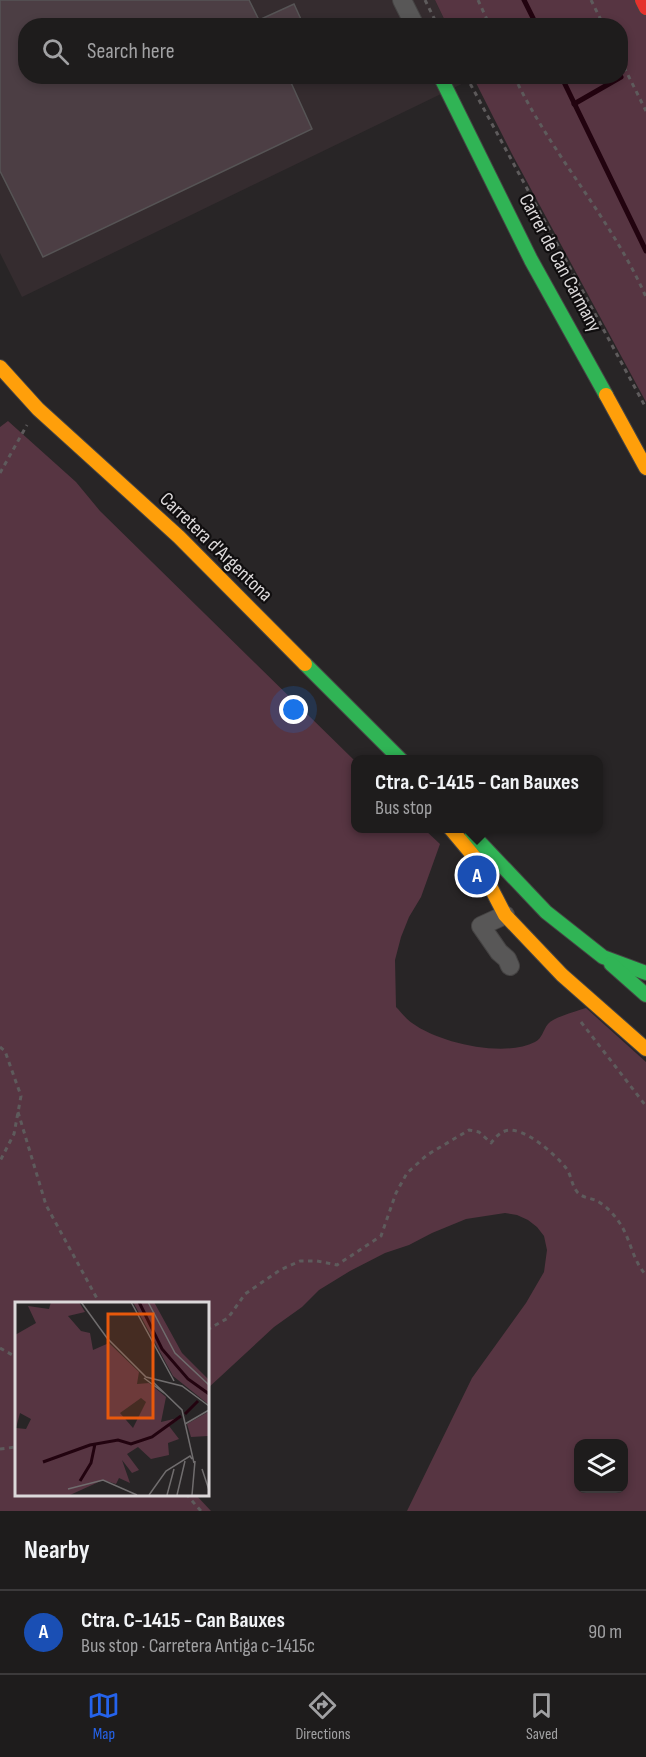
<!DOCTYPE html>
<meta charset="utf-8">
<style>
body{margin:0;font-family:"Sofia Sans Condensed",sans-serif;background:#2b2929;color:#f1f3f6}
.controls{position:absolute;right:18px;bottom:18px;display:grid;overflow:hidden;border-radius:12px;box-shadow:0 3px 9px #0003}
.controls button{width:54px;height:54px;display:grid;place-items:center;padding:0;border:0;border-bottom:2px solid #3c3a3b;background:#1e1c1c;color:#f1f3f6;font:30px sans-serif}
.you{position:absolute;left:294px;top:710px;width:21px;height:21px;margin:-15px;border:4px solid #fff;border-radius:50%;background:#1a73e8;box-shadow:0 0 0 9px #1a73e833}
.badge{display:grid;place-items:center;width:39px;height:39px;border-radius:50%;background:#2563eb;color:#fff;font-size:20px;font-weight:700}
.pin{position:absolute;translate:-50% -50%;border:3px solid #fff;box-shadow:0 2px 6px #0006}
.popup{position:absolute;left:351px;top:755px;width:252px;height:78px;box-sizing:border-box;display:grid;place-content:center;border-radius:12px;background:#1e1c1c;filter:drop-shadow(0 2px 4px #0005);font-size:20px;white-space:nowrap;color:#a1a1a3}
.popup b{font-size:22px;color:#f1f3f6}
.popup::after{content:'';position:absolute;left:50%;top:100%;margin-left:-12px;border:12px solid transparent;border-top-color:#1e1c1c}
.list{margin:0;padding:0;list-style:none}
h2{display:flex;justify-content:space-between;align-items:center;height:78px;margin:0;padding:0 24px;font-size:26px}
h2 small{font-size:20px;font-weight:400;color:#a1a1a3}
.list li{display:grid;grid-template-columns:39px 1fr auto;gap:18px;align-items:center;box-sizing:border-box;height:84px;padding:0 24px;border-top:2px solid #3c3a3b}
.list b{display:block;font-size:22px;white-space:nowrap}
.list p{margin:0;font-size:20px;white-space:nowrap;color:#a1a1a3}
.list em{font-size:20px;font-style:normal;color:#a1a1a3}
.icon{flex:none;width:33px;height:33px;fill:none;stroke:currentColor;stroke-width:2;stroke-linecap:round;stroke-linejoin:round}
.map{position:relative;flex:none;width:646px;height:1511px;overflow:hidden}
.search{position:absolute;background:#1e1c1c;box-shadow:0 3px 9px #0003;left:18px;right:18px;top:18px;height:66px;display:flex;align-items:center;gap:15px;box-sizing:border-box;padding:0 21px;border-radius:24px;color:#a1a1a3;font-size:22px}
.sheet{height:162px;background:#1e1c1c}
nav{display:flex;justify-content:space-around;align-items:center;box-sizing:border-box;height:84px;border-top:2px solid #3c3a3b;background:#1e1c1c;font-size:16px;color:#a1a1a3}
nav a{display:grid;justify-items:center;gap:3px}
nav .on{color:#2563eb}
.map>svg:first-child{display:block}
.built{fill:#352c2f}
.green{fill:#573542;fill-rule:evenodd}
.lines{fill:none;stroke-linecap:round;stroke-linejoin:round}
.stream{stroke:#22030f;stroke-width:5}
.building{fill:#4c3e44;stroke:#565455;stroke-width:1.5}
.street-casing{stroke:#454343;stroke-width:20}
.fast-casing{stroke:#454343;stroke-width:16}
.slow-casing{stroke:#454343;stroke-width:16}
.jam-casing{stroke:#454343;stroke-width:16}
.path{stroke:#5e5b5c;stroke-width:3;stroke-dasharray:4.5 4.5;stroke-linecap:butt}
.street{stroke:#585757;stroke-width:18}
.fast{stroke:#30b455;stroke-width:14}
.slow{stroke:#ff9f0a;stroke-width:14}
.jam{stroke:#e5322d;stroke-width:14}
.labels{text-anchor:middle;dominant-baseline:central;stroke-width:4.5;stroke-linejoin:round;paint-order:stroke}
.street-label{font-size:20px;fill:#dcd9da;stroke:#100e0f}
.inset-river{fill:none;stroke:#22030f;stroke-width:3}
.inset-road{fill:none;stroke:#706d6e;stroke-width:1.5}
.view{fill:#e8590c;fill-opacity:0.15;stroke:#e8590c;stroke-width:3}
.inset-edge{fill:none;stroke:#dcd9da;stroke-width:3}
</style>
<div class="map">
<svg width="646" height="1511" viewBox="0 0 646 1511">
<rect width="100%" height="100%" fill="#282526"/>
<path class="built" d="M0,0H435L447,25L26,26V76L474,78L22,297L0,253Z"/>
<g class="green">
<path d="M435,0H646V402L512,154L473,77L620,76V26L447,25Z"/>
<path d="M8,421L76,482L100,511L355,761L356,828L424,829L440,844L421,897L409,917L401,937L395,960L396,1007C401,1012 406,1019 412,1023C439,1043 504,1058 535,1042C542,1039 543,1030 548,1024C554,1017 577,1011 586,1008L646,1062V1511H407L472,1378L526,1303L544,1272L547,1250L544,1236L537,1227L528,1220L517,1215L505,1213L466,1219L432,1233L409,1245L385,1253L350,1271L319,1290L302,1307L274,1327L207,1389V1304H16V1494L196,1495L211,1511H0V427ZM578,1444H624V1488H578Z"/>
</g>
<g class="lines">
<g class="stream">
<path d="M524,0L537,26"/>
<path d="M561,76L646,251"/>
<path d="M574,104L621,77"/>
</g>
</g>
<path class="building" d="M0,0H249L259,20L294,4L304,26H26V76H288L312,129L43,257L0,171Z"/>
<g class="lines">
<g class="street-casing">
<g id="street">
<path d="M402,0L415,26"/>
<path d="M505,915L481,926L499,952L507,959L510,966"/>
</g>
</g>
<g class="fast-casing">
<g id="fast">
<path d="M440,76L531,260L606,395"/>
<path d="M305,664L401,760"/>
<path d="M472,834L546,912L603,957L646,973"/>
<path d="M611,964L646,995"/>
</g>
</g>
<g class="slow-casing">
<g id="slow">
<path d="M0,367L38,409L179,537L305,664"/>
<path d="M606,395L646,468"/>
<path d="M450,828L476,859L505,915L562,975L646,1049"/>
</g>
</g>
<g class="jam-casing">
<path id="jam" d="M642,0L646,8"/>
</g>
<g class="path">
<path d="M425,0L438,26"/>
<path d="M478,0L490,26"/>
<path d="M591,0L604,26"/>
<path d="M620,59L646,111"/>
<path d="M466,76L646,408"/>
<path d="M514,76C551,154 611,218 646,297"/>
<path d="M0,473L27,425"/>
<path d="M581,1022L646,1106"/>
<path d="M0,1047L5,1051L21,1096L14,1134L0,1161"/>
<path d="M18,1112L46,1205L100,1304"/>
<path d="M207,1330L228,1318L245,1294L280,1270L300,1261H317L337,1265L381,1236L396,1193L407,1173L427,1155L469,1130L479,1132L491,1143C495,1138 499,1133 505,1131C523,1125 556,1155 566,1168C572,1176 571,1185 578,1193C582,1197 589,1198 595,1200C604,1204 613,1213 619,1222C631,1239 632,1260 646,1275"/>
<path d="M0,1348L16,1357"/>
<path d="M0,1449L16,1447"/>
<path d="M186,1494L201,1511"/>
</g>
<use href="#street" class="street"/>
<use href="#fast" class="fast"/>
<use href="#slow" class="slow"/>
<use href="#jam" class="jam"/>
</g>
<g class="labels">
<g class="street-label">
<text transform="translate(560 263) rotate(62)">Carrer de Can Carmany</text>
<text transform="translate(216 547) rotate(44)">Carretera d'Argentona</text>
</g>
</g>
<g transform="translate(15 1302)">
<rect width="194" height="194" fill="#282526"/>
<path d="M36,0H64L70,10L53,14L66,29L75,31L78,48L94,41L124,70L122,82L134,81L151,95L146,120L167,115L154,124L164,137L153,141L154,153L136,157L123,145L112,152L124,168L117,171L107,158L115,181L104,176L101,182L88,178L55,193H0V33L21,21L13,4L34,7ZM126,96L131,100L118,126L105,111ZM5,111L16,117L11,127L1,126ZM118,0H139L167,51L193,77V102L158,74ZM193,110V134L176,135L172,122Z" fill="#573542" fill-rule="evenodd"/>
<path class="inset-river" d="M124,0L147,47L173,77L194,92M170,112L183,99M28,160L75,143L103,138L116,142L137,135L166,114M65,179L76,161L80,142"/>
<path class="inset-road" d="M66,0L92,36L131,75L167,84L194,104M116,0L159,79M133,0L160,51L194,83M129,76L149,91M138,80L167,108L179,161M170,122L194,108M187,167L194,188M53,187L88,178L122,193M134,193L151,169L175,154L177,157M152,193L159,167M162,193L170,159M177,193L180,159"/>
<path class="view" d="M93,12H138V116H93Z"/>
<rect width="194" height="194" class="inset-edge"/>
</g>
</svg>
<div class="controls">
<button><svg class="icon" aria-label="layers" viewBox="0 0 24 24"><path d="M12 4l9 5-9 5-9-5zM3 14l9 5 9-5"/></svg></button>
</div>
<div class="you"></div>
<div class="pin badge" style="left:477px;top:875px;background:#1a4fb4">A</div>
<div class="popup"><b>Ctra. C-1415 - Can Bauxes</b>Bus stop</div>
<div class="search"><svg class="icon" aria-label="search" viewBox="0 0 24 24"><circle cx="10" cy="10" r="6"/><path d="M15 15l6 6"/></svg>Search here</div>
</div>
<section class="sheet">
<h2>Nearby<small></small></h2>
<ul class="list">
<li><span class="badge" style="background:#1a4fb4">A</span><div><b>Ctra. C-1415 - Can Bauxes</b><p>Bus stop · Carretera Antiga c-1415c</p></div><em>90 m</em></li>
</ul>
</section>
<nav>
<a class="on"><svg class="icon" aria-label="map" viewBox="0 0 24 24"><path d="M3 6l6-2 6 2 6-2v14l-6 2-6-2-6 2zM9 4v14M15 6v14"/></svg>Map</a>
<a><svg class="icon" aria-label="directions" viewBox="0 0 24 24"><path d="M12 3l9 9-9 9-9-9zM9 14v-3h6M13 9l2 2-2 2"/></svg>Directions</a>
<a><svg class="icon" aria-label="saved" viewBox="0 0 24 24"><path d="M7 4h10v16l-5-4-5 4z"/></svg>Saved</a>
</nav>
